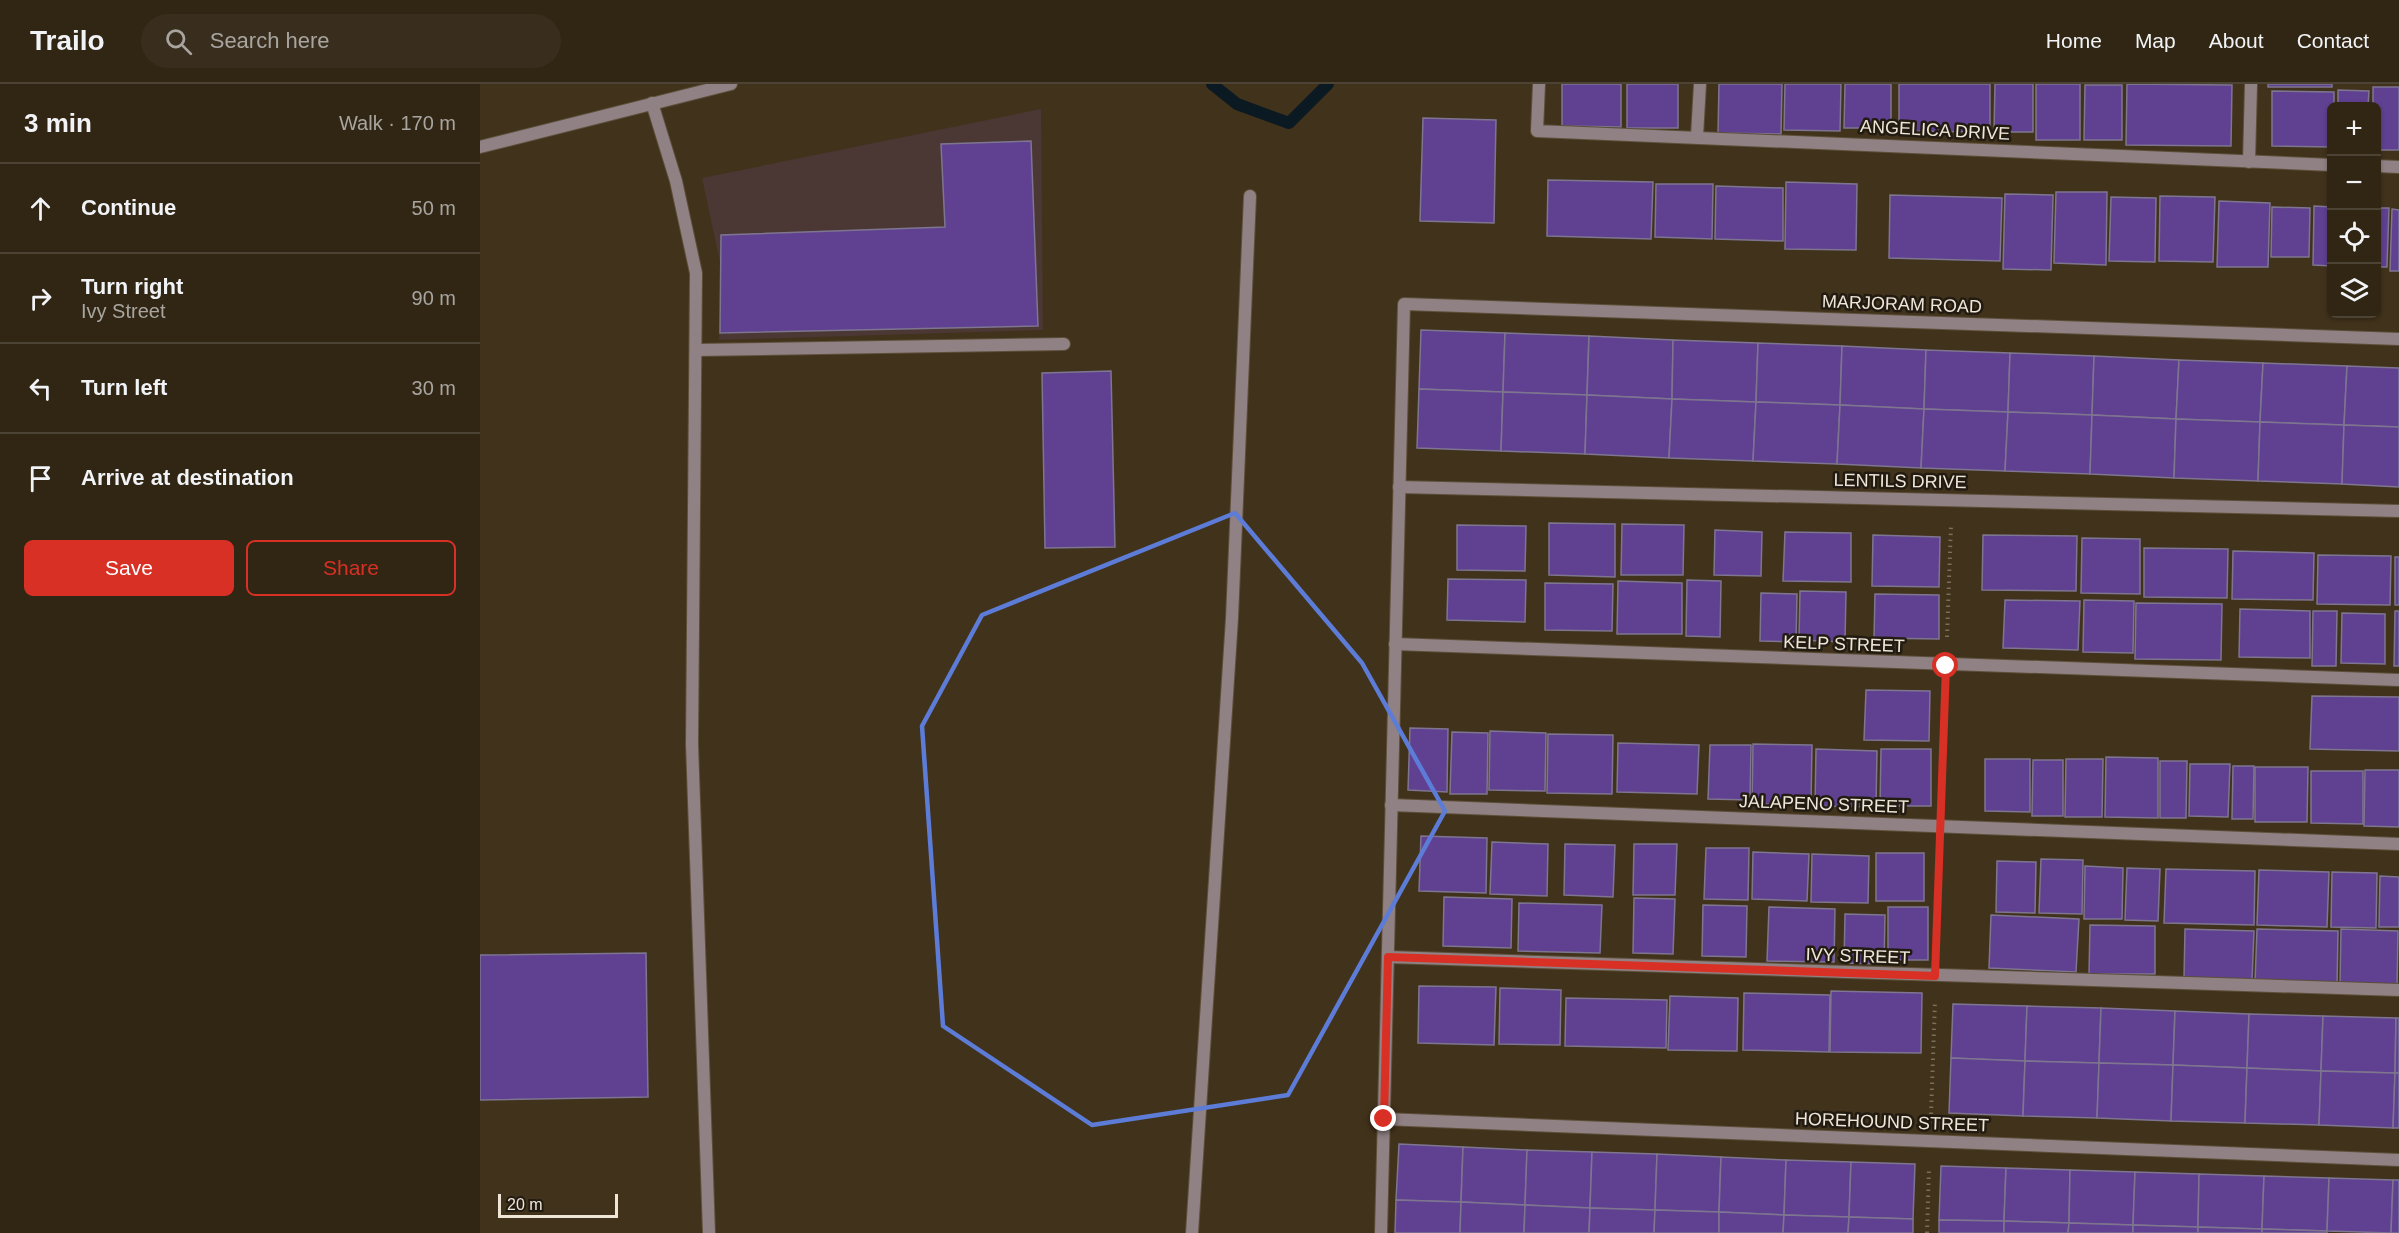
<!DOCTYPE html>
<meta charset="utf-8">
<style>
body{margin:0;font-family:Helvetica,sans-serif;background:#392e1d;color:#f1f3f6}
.controls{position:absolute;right:18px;top:18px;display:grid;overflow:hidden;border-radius:9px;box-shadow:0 2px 4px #0004}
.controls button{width:54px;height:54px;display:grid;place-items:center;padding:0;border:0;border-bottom:2px solid #4c4334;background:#312614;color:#f1f3f6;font:30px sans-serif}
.scale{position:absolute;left:18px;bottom:15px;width:120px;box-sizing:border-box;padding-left:6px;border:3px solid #efe6d8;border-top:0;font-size:16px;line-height:21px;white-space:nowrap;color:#efe6d8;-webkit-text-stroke:4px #221b11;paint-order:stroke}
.stop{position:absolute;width:18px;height:18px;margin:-14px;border:4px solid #d93025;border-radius:50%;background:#fff}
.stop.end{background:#d93025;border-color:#fff;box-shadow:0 2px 6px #0008}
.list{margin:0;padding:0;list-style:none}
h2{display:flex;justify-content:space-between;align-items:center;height:78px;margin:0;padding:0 24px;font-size:26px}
h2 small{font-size:20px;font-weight:400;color:#a8a5a0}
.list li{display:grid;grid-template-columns:39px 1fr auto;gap:18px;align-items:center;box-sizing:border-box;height:90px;padding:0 24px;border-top:2px solid #4c4334}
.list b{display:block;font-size:22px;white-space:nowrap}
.list p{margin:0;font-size:20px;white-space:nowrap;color:#a8a5a0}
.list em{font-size:20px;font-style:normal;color:#a8a5a0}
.actions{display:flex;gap:12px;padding:18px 24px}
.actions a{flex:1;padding:14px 0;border:2px solid #d93025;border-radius:9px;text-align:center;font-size:21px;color:#d93025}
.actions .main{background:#d93025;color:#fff}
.icon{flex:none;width:33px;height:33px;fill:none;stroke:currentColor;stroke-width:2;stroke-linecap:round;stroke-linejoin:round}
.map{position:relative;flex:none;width:1919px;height:1149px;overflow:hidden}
header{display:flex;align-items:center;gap:36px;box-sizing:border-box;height:84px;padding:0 30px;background:#312614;border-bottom:2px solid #4c4334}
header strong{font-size:28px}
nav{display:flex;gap:33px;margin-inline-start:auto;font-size:21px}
.search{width:420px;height:54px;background:#392e1d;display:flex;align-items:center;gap:15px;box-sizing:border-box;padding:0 21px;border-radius:33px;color:#a8a5a0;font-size:22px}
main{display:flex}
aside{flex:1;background:#312614}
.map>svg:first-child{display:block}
.industrial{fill:#4b3733}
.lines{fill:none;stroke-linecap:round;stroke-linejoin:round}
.stream{stroke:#0b1a22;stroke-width:12}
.building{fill:#604091;stroke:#7e7590;stroke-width:1.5}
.street-casing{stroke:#5d4f39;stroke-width:14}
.path{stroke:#7b6e5a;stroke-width:4;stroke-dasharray:1.5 4.5;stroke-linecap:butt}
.street{stroke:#908184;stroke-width:12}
.route{stroke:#d93025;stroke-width:8}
.marked{fill:none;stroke:#5c7cd8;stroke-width:4.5;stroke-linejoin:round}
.labels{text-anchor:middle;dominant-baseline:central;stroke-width:5;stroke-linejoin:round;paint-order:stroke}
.street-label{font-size:18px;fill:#efe6d8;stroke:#221b11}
</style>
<header>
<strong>Trailo</strong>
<div class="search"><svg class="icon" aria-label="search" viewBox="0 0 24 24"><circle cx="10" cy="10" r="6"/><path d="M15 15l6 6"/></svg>Search here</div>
<nav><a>Home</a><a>Map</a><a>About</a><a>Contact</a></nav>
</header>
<main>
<aside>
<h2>3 min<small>Walk · 170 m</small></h2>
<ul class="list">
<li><svg class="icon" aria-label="ahead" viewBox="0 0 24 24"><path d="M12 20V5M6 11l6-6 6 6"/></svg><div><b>Continue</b></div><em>50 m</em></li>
<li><svg class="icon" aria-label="right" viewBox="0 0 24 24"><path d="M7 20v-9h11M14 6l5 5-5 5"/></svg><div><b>Turn right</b><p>Ivy Street</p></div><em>90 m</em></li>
<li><svg class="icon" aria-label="left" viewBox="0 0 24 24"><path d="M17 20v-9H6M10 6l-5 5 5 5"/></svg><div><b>Turn left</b></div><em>30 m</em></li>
<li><svg class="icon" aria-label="arrive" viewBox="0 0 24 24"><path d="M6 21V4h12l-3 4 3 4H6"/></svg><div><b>Arrive at destination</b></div></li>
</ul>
<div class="actions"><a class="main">Save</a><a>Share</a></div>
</aside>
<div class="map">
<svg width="1919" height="1149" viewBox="0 0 1919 1149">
<rect width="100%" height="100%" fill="#41321b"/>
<path class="industrial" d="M561,25L563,246L239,256L241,183L222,94Z"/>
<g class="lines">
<path class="stream" d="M732,0L757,20L809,39L848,0"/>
</g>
<g class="building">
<path d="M1082,0H1141V43L1082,42Z"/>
<rect x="1147" y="0" width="51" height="44"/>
<path d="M1239,0H1302L1301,50L1238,49Z"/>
<path d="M1305,0H1361L1360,47L1304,46Z"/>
<path d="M1365,0H1411V44H1364Z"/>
<path d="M1419,0H1510V48L1419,47Z"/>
<path d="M1515,0H1553V48H1514Z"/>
<rect x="1556" y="0" width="44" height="56"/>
<path d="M1647,0L1752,1L1751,62L1646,61Z"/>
<rect x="1788" y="0" width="64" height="3"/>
<path d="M1605,1H1642V56H1604Z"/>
<path d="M1893,3H1919V66H1896V22H1893Z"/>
<path d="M1858,6L1889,7L1888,22H1858Z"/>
<path d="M1792,7L1854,8V22H1852V63L1792,62Z"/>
<path d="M943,34L1016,36L1014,139L940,137Z"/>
<path d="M551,57L558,242L240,249L241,151L465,143L461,60Z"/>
<path d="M1068,96L1173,98L1171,155L1067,152Z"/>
<path d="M1306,98L1377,100L1376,166L1305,165Z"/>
<path d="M1176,100H1233L1232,155L1175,153Z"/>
<path d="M1236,102L1303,104V157L1235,155Z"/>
<path d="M1576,108H1627L1626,181L1574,179Z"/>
<path d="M1525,110L1573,111L1571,186L1523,185Z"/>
<path d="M1410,111L1522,114L1520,177L1409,174Z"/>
<path d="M1680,112L1735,113L1733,178L1679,177Z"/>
<path d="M1631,113L1676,114L1675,178L1629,177Z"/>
<path d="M1739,117L1790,119L1788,183H1737Z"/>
<path d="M1834,122L1852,123V182L1833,181Z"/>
<path d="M1792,123L1830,124L1829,173H1791Z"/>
<path d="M1896,124H1909L1907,183H1896Z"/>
<path d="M1912,125L1919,126V187H1910Z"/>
<path d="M941,246L1025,249L1023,308L939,305Z"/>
<path d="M1025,249L1109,252L1107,311L1023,308Z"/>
<path d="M1109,252L1193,256L1192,315L1107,311Z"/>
<path d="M1193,256L1278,259L1276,318L1192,315Z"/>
<path d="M1278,259L1362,262L1360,321L1276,318Z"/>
<path d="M1362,262L1446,266L1444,325L1360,321Z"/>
<path d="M1446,266L1530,269L1528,328L1444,325Z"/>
<path d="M1530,269L1614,272L1612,331L1528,328Z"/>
<path d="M1614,272L1699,276L1696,335L1612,331Z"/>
<path d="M1699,276L1783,279L1780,338L1696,335Z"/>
<path d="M1783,279L1867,282L1864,341L1780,338Z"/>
<path d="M1867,282L1919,284V343L1864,341Z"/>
<path d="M631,287L635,463L565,464L562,289Z"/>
<path d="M939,305L1023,308L1021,367L937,364Z"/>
<path d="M1023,308L1107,311L1105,370L1021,367Z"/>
<path d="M1107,311L1192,315L1189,374L1105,370Z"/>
<path d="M1192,315L1276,318L1273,377L1189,374Z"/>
<path d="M1276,318L1360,321L1357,380L1273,377Z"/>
<path d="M1360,321L1444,325L1441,384L1357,380Z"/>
<path d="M1444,325L1528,328L1525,387L1441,384Z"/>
<path d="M1528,328L1612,331L1610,390L1525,387Z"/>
<path d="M1612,331L1696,335L1694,394L1610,390Z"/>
<path d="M1696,335L1780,338L1778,397L1694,394Z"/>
<path d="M1780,338L1864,341L1862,400L1778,397Z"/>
<path d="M1864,341L1919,343V403L1862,400Z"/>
<path d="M1069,439L1135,440V493L1069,491Z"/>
<path d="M1142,440L1204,441L1203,491H1141Z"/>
<path d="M977,441L1046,442L1045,487L977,486Z"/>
<path d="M1235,446L1282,448L1281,492L1234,491Z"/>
<path d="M1305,448L1371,449V498L1303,497Z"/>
<path d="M1393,451L1460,453L1459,503L1392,502Z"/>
<path d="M1503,451L1597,452L1596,507L1502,506Z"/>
<path d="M1602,454L1660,455V510L1601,509Z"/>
<path d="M1664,464L1748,465L1747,514L1664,513Z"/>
<path d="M1753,467L1834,469L1833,516L1752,515Z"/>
<path d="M1838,471L1911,472L1910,521L1837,520Z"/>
<rect x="1915" y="473" width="4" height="48"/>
<path d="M968,495L1046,496L1045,538L967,536Z"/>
<path d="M1207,496L1241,497L1240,553L1206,552Z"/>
<path d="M1138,497L1202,499V550H1137Z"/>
<path d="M1065,499L1133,500L1132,547L1065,546Z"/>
<path d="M1320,507L1366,508L1365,558L1319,556Z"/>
<path d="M1281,509L1317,510L1316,558L1280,557Z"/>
<path d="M1395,510L1459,511V555L1394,554Z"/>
<path d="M1525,516L1600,517L1598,566L1523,564Z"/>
<path d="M1604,516L1654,517L1653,569L1603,568Z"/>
<path d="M1656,519L1742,520L1741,576L1655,575Z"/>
<path d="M1760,525L1830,527V574L1759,573Z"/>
<path d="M1833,527H1857L1856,582H1832Z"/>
<path d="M1915,527H1919V582H1914Z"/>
<path d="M1862,529L1905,530V580L1861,579Z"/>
<path d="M1386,606L1450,607L1449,657L1384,656Z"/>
<path d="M1832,612L1919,613V667L1830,665Z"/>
<path d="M930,644L968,645L967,708L928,706Z"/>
<path d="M1010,647L1066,649L1065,707L1009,706Z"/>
<path d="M972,648L1008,649L1007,710H970Z"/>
<path d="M1068,650L1133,651L1132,710L1067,709Z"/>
<path d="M1138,659L1219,661L1217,710L1137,708Z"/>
<path d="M1273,660L1332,661L1331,721L1272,720Z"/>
<path d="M1230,661H1271L1270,716L1228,715Z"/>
<path d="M1336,665L1397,667L1396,723L1335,722Z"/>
<path d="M1401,665H1451V722H1400Z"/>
<path d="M1626,673L1678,674V734L1625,733Z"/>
<path d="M1505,675H1550V728L1505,727Z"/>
<path d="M1586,675H1623L1622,733H1585Z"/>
<path d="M1553,676H1583V732H1552Z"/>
<path d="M1680,677H1707L1706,734H1680Z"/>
<path d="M1710,680H1750L1748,733L1709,732Z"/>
<path d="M1753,682H1774L1773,735H1752Z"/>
<path d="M1775,683H1828L1827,738H1775Z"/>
<path d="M1885,686H1919V743L1884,742Z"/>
<path d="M1831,687H1883V740L1831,739Z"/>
<path d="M941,752L1007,754L1006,809L939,807Z"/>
<path d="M1012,758L1068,760L1067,812L1010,810Z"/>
<path d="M1085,760L1135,761L1133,813L1084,811Z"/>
<path d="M1154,760H1197L1195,811H1153Z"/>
<path d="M1226,764H1269L1268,816L1224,815Z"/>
<path d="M1273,768L1329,770L1327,817L1272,815Z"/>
<rect x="1396" y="769" width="48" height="48"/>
<path d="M1332,770L1389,772L1388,819L1331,818Z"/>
<path d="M1561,775L1603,776L1602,830L1559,829Z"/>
<path d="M1517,777L1556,778L1555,829L1516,828Z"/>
<path d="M1605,782L1643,784L1642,835H1604Z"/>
<path d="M1647,784L1680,785L1678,837L1645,836Z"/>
<path d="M1686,785L1775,787L1774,841L1684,839Z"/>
<path d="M1779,786L1849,788L1847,843L1777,841Z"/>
<path d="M1852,788L1897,789L1896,844L1851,843Z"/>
<path d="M1900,792L1919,793V843H1899Z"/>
<path d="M964,813L1032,815L1031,864L963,862Z"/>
<path d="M1154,814L1195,815L1193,870L1153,869Z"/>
<path d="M1039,819L1122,821L1120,869L1038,867Z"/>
<path d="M1223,821L1267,822L1266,873L1222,872Z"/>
<path d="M1289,823L1355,825L1354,878L1287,877Z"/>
<rect x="1408" y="823" width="40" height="53"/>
<path d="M1365,830L1405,831L1404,880L1364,879Z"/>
<path d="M1511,831L1599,835L1596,888L1509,884Z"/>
<path d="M1610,841L1675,842V890H1609Z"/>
<path d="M1705,845L1774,847L1772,896L1704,894Z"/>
<path d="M1777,845L1858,847L1857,902L1775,899Z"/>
<path d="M1861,845L1918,847L1917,903L1860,902Z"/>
<path d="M166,869L168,1013L0,1016V871Z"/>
<path d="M939,902L1016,903L1014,961L938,959Z"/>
<path d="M1020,904L1081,906L1080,961L1019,960Z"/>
<path d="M1351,907L1442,909L1441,969L1350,968Z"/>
<path d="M1264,909L1350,911L1349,968L1263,966Z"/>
<path d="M1190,912L1258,914L1257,967L1188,966Z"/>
<path d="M1086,914L1187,916L1186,964L1085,962Z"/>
<path d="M1473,920L1547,922L1545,977L1471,974Z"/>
<path d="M1547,922L1621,924L1619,979L1545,977Z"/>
<path d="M1621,924L1695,927L1693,981L1619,979Z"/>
<path d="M1695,927L1769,930L1767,984L1693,981Z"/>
<path d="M1769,930L1843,932L1841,987L1767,984Z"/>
<path d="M1843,932L1916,934L1915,989L1841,987Z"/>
<path d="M1916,934H1919V989H1915Z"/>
<path d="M1471,974L1545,977L1543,1032L1469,1029Z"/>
<path d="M1545,977L1619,979L1617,1034L1543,1032Z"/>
<path d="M1619,979L1693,981L1691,1037L1617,1034Z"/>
<path d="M1693,981L1767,984L1765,1039L1691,1037Z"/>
<path d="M1767,984L1841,987L1839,1041L1765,1039Z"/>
<path d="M1841,987L1915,989L1913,1044L1839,1041Z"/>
<path d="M1915,989H1919V1044H1913Z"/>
<path d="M919,1060L983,1063L981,1118L916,1116Z"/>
<path d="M983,1063L1047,1066L1045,1121L981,1118Z"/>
<path d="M1047,1066L1112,1068L1110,1124L1045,1121Z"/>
<path d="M1112,1068L1177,1070L1175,1126L1110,1124Z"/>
<path d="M1177,1070L1241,1073L1239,1128L1175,1126Z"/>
<path d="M1241,1073L1306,1076L1304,1131L1239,1128Z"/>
<path d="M1306,1076L1371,1078L1369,1133L1304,1131Z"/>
<path d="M1371,1078L1435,1080L1433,1135L1369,1133Z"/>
<path d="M1461,1082L1526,1084L1524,1137L1459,1136Z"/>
<path d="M1526,1084L1590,1086L1589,1139L1524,1137Z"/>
<path d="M1590,1086L1655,1088L1653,1141L1589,1139Z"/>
<path d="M1655,1088L1719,1090L1718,1143L1653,1141Z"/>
<path d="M1719,1090L1784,1092L1782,1145L1718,1143Z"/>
<path d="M1784,1092L1849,1094L1847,1147L1782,1145Z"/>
<path d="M1849,1094L1913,1096L1911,1149L1847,1147Z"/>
<path d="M1913,1096H1919V1149H1911Z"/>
<path d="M916,1116L981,1118L980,1149H915Z"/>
<path d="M981,1118L1045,1121L1044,1149H980Z"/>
<path d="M1045,1121L1110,1124L1109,1149H1044Z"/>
<path d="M1110,1124L1175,1126L1174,1149H1109Z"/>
<path d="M1175,1126L1239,1128V1149H1174Z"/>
<path d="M1239,1128L1304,1131L1303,1149H1239Z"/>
<path d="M1304,1131L1369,1133L1368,1149H1303Z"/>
<path d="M1369,1133L1433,1135V1149H1368Z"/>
<path d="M1459,1136L1524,1137V1149H1459Z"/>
<path d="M1524,1137L1589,1139L1588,1149H1524Z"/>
<path d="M1589,1139L1653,1141V1149H1588Z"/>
<path d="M1653,1141L1718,1143V1149H1653Z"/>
<path d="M1718,1143L1782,1145V1149H1718Z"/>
<path d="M1782,1145L1847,1147V1149H1782Z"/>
</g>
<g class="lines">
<g class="street-casing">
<g id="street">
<path d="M1059,0L1057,47L1852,81"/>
<path d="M172,19L196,97L216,189L212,660L229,1149"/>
<path d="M1217,52L1220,0"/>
<path d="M0,63L251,0"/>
<path d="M1769,78L1771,0"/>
<path d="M1896,82L1919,83"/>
<path d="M216,266L584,260"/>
<path d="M919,403L1919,427"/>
<path d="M915,560L1919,596"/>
<path d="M911,721L1919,760"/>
<path d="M908,873L1919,906"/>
<path d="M904,1035L1919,1076"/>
<path d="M712,1149L752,534L770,112"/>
<path d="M901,1149L924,220L1919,255"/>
</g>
</g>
<g class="path">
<path d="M1467,553L1471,441"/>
<path d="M1461,715L1465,606"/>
<path d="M1456,865L1460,768"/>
<path d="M1451,1030L1455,918"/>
<path d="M1447,1149L1449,1083"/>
</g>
<use href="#street" class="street"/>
</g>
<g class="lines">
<path class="route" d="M904,1035L908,873L1455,892L1466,582"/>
</g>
<path class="marked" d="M755,429L882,579L965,727L808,1011L612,1041L463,942L442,642L502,531Z"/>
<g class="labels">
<g class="street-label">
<text transform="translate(1455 46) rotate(3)">ANGELICA DRIVE</text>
<text transform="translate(1422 220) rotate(2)">MARJORAM ROAD</text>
<text transform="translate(1420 397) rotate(1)">LENTILS DRIVE</text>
<text transform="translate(1364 560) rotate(2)">KELP STREET</text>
<text transform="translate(1344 720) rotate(2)">JALAPENO STREET</text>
<text transform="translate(1378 872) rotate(2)">IVY STREET</text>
<text transform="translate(1412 1038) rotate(2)">HOREHOUND STREET</text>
</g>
</g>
</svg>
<div class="controls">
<button>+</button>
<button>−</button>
<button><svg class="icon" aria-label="locate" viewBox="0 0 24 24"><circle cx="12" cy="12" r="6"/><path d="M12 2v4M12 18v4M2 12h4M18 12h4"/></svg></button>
<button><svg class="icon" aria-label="layers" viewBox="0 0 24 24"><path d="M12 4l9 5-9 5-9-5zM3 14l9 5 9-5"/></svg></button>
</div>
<div class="scale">20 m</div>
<div class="stop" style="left:1466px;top:582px"></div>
<div class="stop end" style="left:904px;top:1035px"></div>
</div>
</main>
